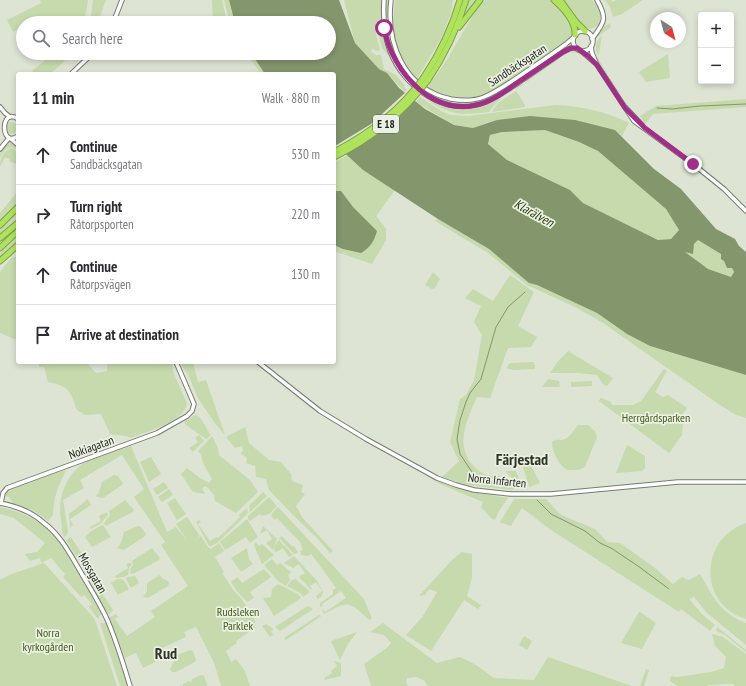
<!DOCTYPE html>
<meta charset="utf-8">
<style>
body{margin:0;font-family:"PT Sans Narrow",sans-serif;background:#f7f7f7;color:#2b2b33}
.controls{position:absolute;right:12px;top:12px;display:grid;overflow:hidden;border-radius:4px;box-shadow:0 2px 6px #0003}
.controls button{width:36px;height:36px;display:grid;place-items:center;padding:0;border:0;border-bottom:1px solid #e1e1e2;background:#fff;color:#2b2b33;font:20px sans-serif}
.compass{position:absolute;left:650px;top:12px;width:36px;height:36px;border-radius:50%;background:#fff;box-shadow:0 2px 6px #0003;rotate:144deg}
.stop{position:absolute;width:12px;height:12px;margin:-9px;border:3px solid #a12e89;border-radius:50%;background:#fff}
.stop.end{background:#a12e89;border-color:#fff;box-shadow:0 1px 4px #0008}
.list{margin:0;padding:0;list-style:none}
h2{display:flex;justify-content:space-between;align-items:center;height:52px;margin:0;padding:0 16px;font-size:17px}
h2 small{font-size:13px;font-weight:400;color:#7c7c81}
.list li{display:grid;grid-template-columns:26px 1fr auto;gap:12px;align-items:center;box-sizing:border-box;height:60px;padding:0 16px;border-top:1px solid #e1e1e2}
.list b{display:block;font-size:15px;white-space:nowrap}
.list p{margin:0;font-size:13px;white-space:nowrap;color:#7c7c81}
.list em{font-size:13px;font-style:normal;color:#7c7c81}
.icon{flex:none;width:22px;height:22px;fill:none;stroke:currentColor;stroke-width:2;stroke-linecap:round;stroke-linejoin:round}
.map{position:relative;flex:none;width:746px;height:686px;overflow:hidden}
.search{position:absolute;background:#fff;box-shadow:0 2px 6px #0003;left:16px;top:16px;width:320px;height:44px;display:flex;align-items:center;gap:10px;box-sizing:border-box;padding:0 14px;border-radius:22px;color:#7c7c81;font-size:15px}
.panel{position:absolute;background:#fff;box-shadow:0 2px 6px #0003;left:16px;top:72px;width:320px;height:292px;border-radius:4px}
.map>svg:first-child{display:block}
.green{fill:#c6daad}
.water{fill:#83966c;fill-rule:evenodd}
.pier{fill:#dde4d4}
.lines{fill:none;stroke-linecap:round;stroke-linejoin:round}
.stream{stroke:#83966c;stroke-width:1}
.tertiary-casing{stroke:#767d6f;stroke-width:5.5}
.motorway-casing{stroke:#7da047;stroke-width:7}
.tertiary{stroke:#fff;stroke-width:3.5}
.motorway{stroke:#afe35d;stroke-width:5}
.motorway-bridge-casing{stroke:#7da047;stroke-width:7;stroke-linecap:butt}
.motorway-bridge{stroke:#afe35d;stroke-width:5}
.route{stroke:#a12e89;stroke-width:5}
.labels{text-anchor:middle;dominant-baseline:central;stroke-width:3.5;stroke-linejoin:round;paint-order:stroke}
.shield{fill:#eaf1e2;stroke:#5d6159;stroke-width:1}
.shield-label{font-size:11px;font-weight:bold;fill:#21231e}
.street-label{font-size:12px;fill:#21231e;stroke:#eaf1e2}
.park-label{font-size:12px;fill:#445b1c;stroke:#eaf1e2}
.water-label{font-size:13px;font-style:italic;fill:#2a3c0a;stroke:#eaf1e2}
.district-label{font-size:16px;font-weight:bold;fill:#303529;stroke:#eaf1e2}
</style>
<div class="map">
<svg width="746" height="686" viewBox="0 0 746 686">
<rect width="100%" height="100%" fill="#dde4d4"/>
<g class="green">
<path d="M40,0H88L85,18L81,23H34L33,22L23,23V27L13,32L7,20L41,3Z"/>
<path d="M93,0H106L99,19L91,17Z"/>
<path d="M212,0H222L227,23H213Z"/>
<path d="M224,0H229L235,23H230Z"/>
<path d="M344,0H382C380,22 386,41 394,62L382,48L377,29L375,30L380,50L376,51L373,48L371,52L376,55H381L384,69L396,75L405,86L404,87L407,90L405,92L387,74L379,69L355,43Z"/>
<path d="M387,0H389C383,36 393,55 415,82L414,83C392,61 381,31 387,0Z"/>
<path d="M395,0H453L451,13L442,37L417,79C393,56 391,32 395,0Z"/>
<path d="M469,0H478L465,17Z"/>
<path d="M485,0H550L559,8L572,27L573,34C563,48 498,93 481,96C462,101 445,94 427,88L448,58L476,10Z"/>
<path d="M563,0H592L600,9V23C584,41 571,12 563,0Z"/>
<path d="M605,0H611L613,2L616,0H643L622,14L613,17L610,7Z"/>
<path d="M610,23L611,27L596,38L592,51C592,40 600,28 610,23Z"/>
<path d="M602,35L599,54L598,55C594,47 596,41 602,35Z"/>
<path d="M574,50L586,56L585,57L575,52L567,53L529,80L525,84L527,79L566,52Z"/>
<path d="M54,53H64L68,58L50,74H35L32,71Z"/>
<path d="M246,53H251L265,74H261Z"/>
<path d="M595,54L616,88L620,92L615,89L593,55Z"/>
<path d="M668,54L670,78L646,82L639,72Z"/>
<path d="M521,84L523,85C510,90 497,100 489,112C462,115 452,116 429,101V100C471,117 484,108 519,85Z"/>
<path d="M516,91L525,105V107L492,112L498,103Z"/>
<path d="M420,97L441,111L450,115L468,116L555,105C580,106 605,111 629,123L622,136L615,130L602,128L497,120L473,128L454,125L416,102Z"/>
<path d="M746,99V107L653,114L645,124L640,116L656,106Z"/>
<circle cx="11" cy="128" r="6"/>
<path d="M545,130L579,142L598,151L666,209L679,230L671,239L658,240L583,203L570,190L507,160L488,144L490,135L502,132Z"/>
<path d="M9,141L16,145L18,150C9,143 4,150 0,158C0,151 3,144 9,141Z"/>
<path d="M12,148L18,152V162L16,164L9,161L10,159L5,157L0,167C0,159 3,150 12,148Z"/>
<path d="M348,155L363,170L395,190L376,216L386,229V240L372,264L334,251V162Z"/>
<path d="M18,191V205L0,222V213Z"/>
<path d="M18,210V220L0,235V229Z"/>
<path d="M438,219L489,249L529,283L537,285L597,313L627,334L650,346L746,375V418L736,415L720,405L603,323L577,308L527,285L488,253L435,221Z"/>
<path d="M18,236V244L0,259V253Z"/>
<path d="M698,240L721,254L727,268H732L734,272L731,277L707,269L683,251L694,244Z"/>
<path d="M18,256V339H14L0,333V272L11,258Z"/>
<path d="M433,272L440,279L435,288L432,289L425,285Z"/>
<path d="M510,275L534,292L518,326L537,337L531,347L508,348L490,398L477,397C464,425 451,456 486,475C491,477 498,475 504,477C508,479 513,483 517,486L512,490L467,485L442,477L459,461L450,442L460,399L466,395L474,380L482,335L474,322L481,306L465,298L473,289L493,301Z"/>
<path d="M568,351L613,378L607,386L603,384L597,375L578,373H550L559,360Z"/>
<path d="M39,362H86L96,373L107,371V362H172L173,371L187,404C184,421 146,432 131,438L126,436L110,434L101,414L85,415L77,410C70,390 69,386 48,382L44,367H39Z"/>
<path d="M179,362H193L198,382L206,380L225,435L214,422L198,398L188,374Z"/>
<path d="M534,362L535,369L513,370L506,368L510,363Z"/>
<path d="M664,369L667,371C662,378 660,385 655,392L663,397L668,395L687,408L678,420L683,425L682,435L669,453L599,401L601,398L611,402L612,405H633L641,401Z"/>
<path d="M548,379L559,381L560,387H542Z"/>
<path d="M592,381V386L571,387V382Z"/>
<path d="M197,415C202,418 207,430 211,435L206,439L186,425L184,422L193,416Z"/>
<path d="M578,425H588L595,431L597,437L585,467L579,470H568C559,466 552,451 552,442C556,439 558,440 562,440C570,438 573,431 577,426Z"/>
<path d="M245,427L249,443L269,460L281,462L291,474L292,481L303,485L301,492L305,494L296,506L302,517L333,551L330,553L316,537L294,516L269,490L266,479L256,477L255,466L246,463L247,458L240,453L243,451L242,446L235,448L226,437Z"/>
<path d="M199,435L204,441L193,452L189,448L198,442L195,438Z"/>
<path d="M212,436L218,448L219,455L250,480L258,492L236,513L215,501L214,495L206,486L202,488L205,494L193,492L181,474L187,468L200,478L209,483L212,479L203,463L201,455L198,451Z"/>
<path d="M627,445L645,456V468L642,471L616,473Z"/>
<path d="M131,446L167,532L176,527L188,542L176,524L187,517L200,536L195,540L201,536L208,547L211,549L219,543L224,551L215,557L224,572L222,573L234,591L241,598L255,620V628L236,641L237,643L226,651L231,662L236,659L245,671L250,686H221L214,663L196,627L184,632L186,637L160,649L159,654L156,656L157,661L143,668L136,653L125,658L109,618L116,614L118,617L115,619L127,636L155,617L151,611L188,586L161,545L165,542L134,497L144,489L122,455L80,480L84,488L63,500L68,531L67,535L64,537C61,530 62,525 61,519C57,498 67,472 87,461C100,455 117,451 131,446Z"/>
<path d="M151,457L161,474L149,482L140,462Z"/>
<path d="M531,465L540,483L529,487L523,467Z"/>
<path d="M65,470V473C58,486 53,500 53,515L48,521L36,512L13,503L9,497L4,496L6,491Z"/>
<path d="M505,471H516L520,482L518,484Z"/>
<path d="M423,474L443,483L466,491L508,498L499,511L495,520L491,518L481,507L483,502L442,485Z"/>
<path d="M114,475L118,476L123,483L122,485L103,498L97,497L96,496L99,492L102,482Z"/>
<path d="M164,482L168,488L157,495L153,489Z"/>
<path d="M169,489L173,495L162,502L158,497Z"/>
<path d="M263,492L267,496L250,512L249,506Z"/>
<path d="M269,497L277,506L269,514L262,516L260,514L250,521L248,519V516Z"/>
<path d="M175,498L186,514L177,520L167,503Z"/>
<path d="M88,499L91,505L70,519L73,525L70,528L69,513C74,512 82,503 88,499Z"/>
<path d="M514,499H546L561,515L595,529L607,542L620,543L655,568L673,584L682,577L689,580L700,574C714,598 719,612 746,623V645L707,613L694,597L689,599L703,615L715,625L710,631L681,609L679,612L551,530L522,508L511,526L500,522Z"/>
<path d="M125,500L134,510L133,512L106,526L104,523L110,515L109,511Z"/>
<path d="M0,507C43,517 56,533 78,570C86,584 94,599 102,613L99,616V618H97L89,607L92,604L84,595L81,597L63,577L65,574L51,558L41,563L40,558L30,561L25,554L37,552L45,543L14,518L0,514Z"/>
<path d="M278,507L364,599L372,619L369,620C349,601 349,600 324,614L322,611L323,609L325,612L346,598L341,591L322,604L323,606L320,607V603L333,594V590L336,588L312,555L311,554L308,556L301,555L300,551L303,550L300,542L277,518L275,520L271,516L273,512Z"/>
<path d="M247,508L248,513L246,515L217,543L211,546H209L196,522L199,520L201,522L198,524L210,541L216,537L218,538L240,517L239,515Z"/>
<path d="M107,512L108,515L100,524L91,529L90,527L101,521L99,516Z"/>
<path d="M247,519L258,537L250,543L246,537L225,550L220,542Z"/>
<path d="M746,523V619C698,605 699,539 746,523Z"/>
<path d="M103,525L111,537L92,547L85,537L91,531Z"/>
<path d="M138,526L141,527L146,534L145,536L124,550L117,548L121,543L124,532Z"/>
<path d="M263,526L277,539L273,550L266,543L272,539L267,530L260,534Z"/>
<path d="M282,536L293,547L294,546L298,552L297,553L294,554L279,538Z"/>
<path d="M71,537L88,563L83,567L66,540Z"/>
<path d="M279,540L293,555L289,557L283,548L277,552L274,551L275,545Z"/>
<path d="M256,542L259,546L262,544L274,555L262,564L254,545Z"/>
<path d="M152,548L160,558L159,560L135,573L131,574L130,569L133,565L132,561Z"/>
<path d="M247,548L249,559L253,564L241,572L231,558Z"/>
<path d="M462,552L472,554V578L467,596L481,605L478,609L464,600L431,651L406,635L423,616L437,592L429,589L425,595L419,596L453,559Z"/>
<path d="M294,556L317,581L323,592L322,596L318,599L316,596L322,591L316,582L310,586L312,589L311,590L299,577L305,573L299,564L293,568L284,563Z"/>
<path d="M272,559L277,565L280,563L291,572L288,575L290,580L286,586L278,581L264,565Z"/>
<path d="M44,563L94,618L96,623L117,686H0V580L9,575Z"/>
<path d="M128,563H130L132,564L129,568L128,575L124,577L116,578L115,576L128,568L126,564Z"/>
<path d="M87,568L98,587L94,589L84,571Z"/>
<path d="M264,569L271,577L250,592L254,598L247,602L236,590L231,582L237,577L242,583Z"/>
<path d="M160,575L162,578L168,581L169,583L168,586L148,598L143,597L147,591V583Z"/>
<path d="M135,576L139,583L131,588L126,579L127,577Z"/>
<path d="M117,579H123L129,589L118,595L111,583Z"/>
<path d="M296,579C300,584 306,587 310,592L303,597L300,593L287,586L292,580Z"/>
<path d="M278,584L298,594L301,598L274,616L263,598L271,597L272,589Z"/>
<path d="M99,588L113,610L110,614H108L95,591Z"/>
<path d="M308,606L313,609L280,631L275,627Z"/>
<path d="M639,612H640L656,623L642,649L621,643Z"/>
<path d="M319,615L321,616L320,617L286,640L284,638Z"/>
<path d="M100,623H106L128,686H120Z"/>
<path d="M383,623L437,663L460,657L476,665L494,678L534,680L548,657L632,686H427L425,681L416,677L407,678L406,682L408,686H371L364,664L388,647L391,643L384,635L370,632Z"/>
<path d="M266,624L274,629L271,631L273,635L270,637L262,626Z"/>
<path d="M717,627L746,650V652L725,635L716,631Z"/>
<path d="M357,632L348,644L340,660L331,641Z"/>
<path d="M712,634L723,637L746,654V686H734L733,684C724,683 716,686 708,685V686H678L670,681L671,676L677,677L711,672L724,668L726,657L715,646Z"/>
<path d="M524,636L532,641L527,650L519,645Z"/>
<path d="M190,650L193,651L196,660L195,662L176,672H172L170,669L177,655Z"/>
<path d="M334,661L341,663V676L325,680L324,678L332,673L331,671L337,666Z"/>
<path d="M646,669L649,670L644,686H640Z"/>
<path d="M201,675L204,676L207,684V686H183V684L189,681L191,683L192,679Z"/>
</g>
<g class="water">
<path d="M229,0H339L355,43L379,69L387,73L399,88L425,109L454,125L473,128L497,120L530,116L575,120L615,130L654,169L681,189L716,229L735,239L739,246L746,252V375L650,346L627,334L597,313L537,285L529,283L489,249L438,219L363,170L334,143V74H265L251,53H329V23H235ZM545,130L579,142L598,151L666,209L679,230L671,239L658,240L583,203L570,190L507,160L488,144L490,135L502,132ZM698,240L721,254V259L724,261L727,268H732L734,272L731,277L708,269L685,252L693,254L694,244Z"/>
<path d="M334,191H341L353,207L377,231C374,241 371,247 361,253L343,249L334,245Z"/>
</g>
<path class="pier" d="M407,91L415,99L375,135L344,155L335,146L371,124Z"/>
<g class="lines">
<g class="stream">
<path d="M657,108L672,109L700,106L746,104"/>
<path d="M510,485L487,480L474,475L460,454L457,439L460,420L466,402L470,393L481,379L496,327L508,307L525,292"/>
<path d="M537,500L551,514L585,531L600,543L611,548L638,566L669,589"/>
</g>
<g class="tertiary-casing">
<g id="tertiary">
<path d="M384,0C383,17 384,35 390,51C404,88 446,118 486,102C496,98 505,91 515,85C531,74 547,63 563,52L571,48H577"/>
<path d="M391,0C386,44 404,89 451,99C462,101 474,101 484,97C497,92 509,83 521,75C536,65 551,55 566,44L574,37"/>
<path d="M113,23L122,0"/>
<circle cx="583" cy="41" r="10"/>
<path d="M592,39C604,23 608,19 597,0"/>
<path d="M591,46L592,53L597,65L634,121L693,164L724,189L746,211"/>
<path d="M580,50L595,63"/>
<path d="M71,74L93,53"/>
<path d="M0,107L5,113L10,117"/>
<path d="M626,108L642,125"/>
<path d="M18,119C0,106 0,149 18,136"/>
<path d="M11,139L18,145"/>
<path d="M0,149L9,138"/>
<path d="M258,362L320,411L366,439L437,478L456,485L474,490L511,494H551L678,482H746"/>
<path d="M0,503C16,506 32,512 44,523C60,535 69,552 79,569C88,585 98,600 106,617C116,639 123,663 130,686"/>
<path d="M1,503L3,493L7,488L157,433L187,416L192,411L194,404L176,362"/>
</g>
</g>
<g class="motorway-casing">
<g id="motorway">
<path d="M554,0C563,8 576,22 575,35"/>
<path d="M560,0L576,22L585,31"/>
<path d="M459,27L480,0"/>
<path d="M424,77C440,53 452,28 460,0"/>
<path d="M428,80C445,55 457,29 466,0"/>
<path d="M0,225L18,207"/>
<path d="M0,238L18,223"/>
<path d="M0,248L18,231"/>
<path d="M0,261L18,245"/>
</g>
</g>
<use href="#tertiary" class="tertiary"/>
<use href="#motorway" class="motorway"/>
<g class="motorway-bridge-casing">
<g id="motorway-bridge">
<path d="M334,152C369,134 401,110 424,77"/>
<path d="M334,157C371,139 404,112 428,80"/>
</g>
</g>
<use href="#motorway-bridge" class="motorway-bridge"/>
</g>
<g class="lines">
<path class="route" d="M384,28C392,73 436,122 486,102C497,98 507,90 517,83C532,73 548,62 563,52L571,48H577L588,56L597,65L625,108L645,128L693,164"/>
</g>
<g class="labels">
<rect class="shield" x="373" y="115" width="26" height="18" rx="3"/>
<g class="shield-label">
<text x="386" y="124">E 18</text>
</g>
<g class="street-label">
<text transform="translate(517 65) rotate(-33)">Sandbäcksgatan</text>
<text transform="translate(91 447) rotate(-20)">Nokiagatan</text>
<text transform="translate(497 480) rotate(6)">Norra Infarten</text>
<text transform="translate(93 573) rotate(60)">Mossgatan</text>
</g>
<g class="park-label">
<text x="656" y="417">Herrgårdsparken</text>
<text x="238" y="611">Rudsleken<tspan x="238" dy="14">Parklek</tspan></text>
<text x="48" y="632">Norra<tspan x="48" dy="14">kyrkogården</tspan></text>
</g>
<g class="water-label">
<text transform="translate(534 213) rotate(29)">Klarälven</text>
</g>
<g class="district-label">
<text x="522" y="459">Färjestad</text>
<text x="166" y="653">Rud</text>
</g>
</g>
</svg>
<div class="controls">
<button>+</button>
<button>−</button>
</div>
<svg class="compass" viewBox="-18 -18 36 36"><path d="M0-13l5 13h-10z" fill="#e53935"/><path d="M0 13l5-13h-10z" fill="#7c7c81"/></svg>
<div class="stop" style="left:384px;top:28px"></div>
<div class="stop end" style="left:693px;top:164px"></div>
<div class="search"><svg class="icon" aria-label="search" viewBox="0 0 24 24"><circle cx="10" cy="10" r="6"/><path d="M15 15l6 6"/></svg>Search here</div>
<section class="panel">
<h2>11 min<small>Walk · 880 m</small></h2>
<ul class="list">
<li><svg class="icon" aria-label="ahead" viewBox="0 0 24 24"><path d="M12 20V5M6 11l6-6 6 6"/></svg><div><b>Continue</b><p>Sandbäcksgatan</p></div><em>530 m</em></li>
<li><svg class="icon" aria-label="right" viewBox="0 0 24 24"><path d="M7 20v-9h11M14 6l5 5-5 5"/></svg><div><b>Turn right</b><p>Råtorpsporten</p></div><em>220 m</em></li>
<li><svg class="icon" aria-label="ahead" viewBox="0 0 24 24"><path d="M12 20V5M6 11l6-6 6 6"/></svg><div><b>Continue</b><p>Råtorpsvägen</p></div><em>130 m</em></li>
<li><svg class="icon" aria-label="arrive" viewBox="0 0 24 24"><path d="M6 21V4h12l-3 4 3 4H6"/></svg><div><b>Arrive at destination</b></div></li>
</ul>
</section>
</div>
